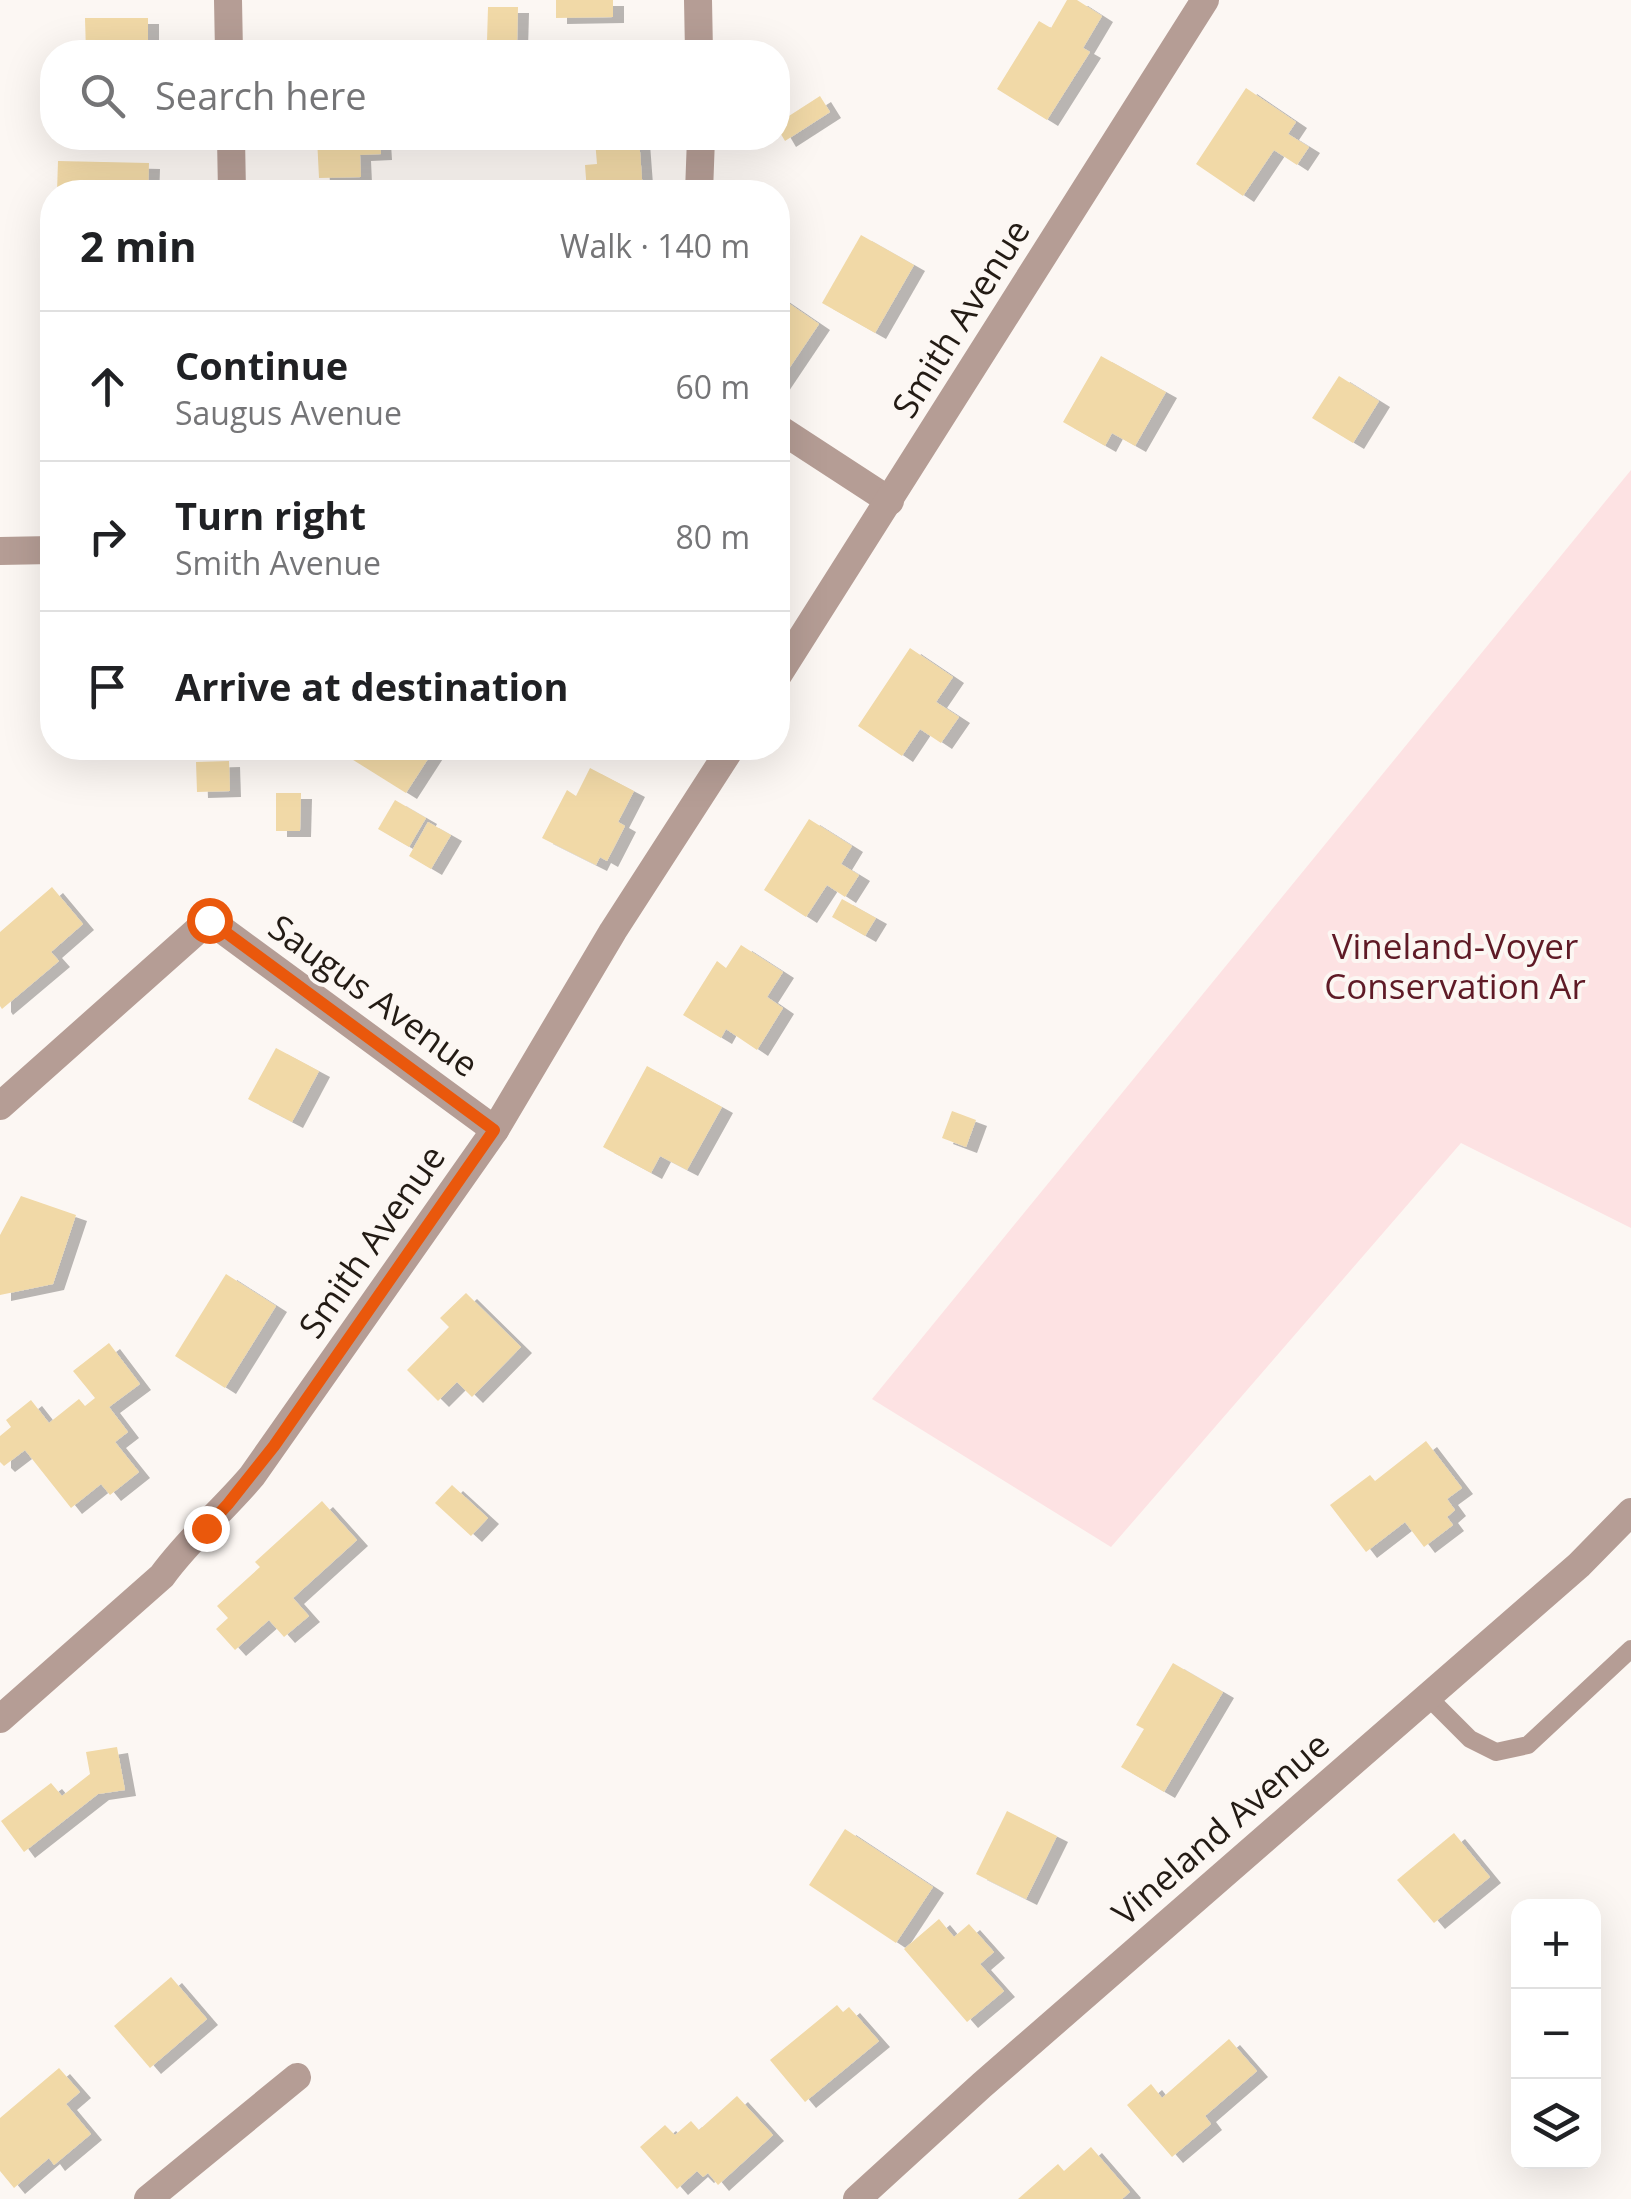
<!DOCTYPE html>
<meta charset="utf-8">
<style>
body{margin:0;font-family:"Open Sans",sans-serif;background:#f2f2f2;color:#202124}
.controls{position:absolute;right:30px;bottom:30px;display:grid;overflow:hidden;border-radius:20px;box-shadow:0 10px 40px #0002}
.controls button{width:90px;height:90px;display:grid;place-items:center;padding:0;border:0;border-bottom:2px solid #e0e0e0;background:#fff;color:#202124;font:50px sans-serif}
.stop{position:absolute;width:30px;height:30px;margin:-22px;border:8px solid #ea580c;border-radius:50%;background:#fff}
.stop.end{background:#ea580c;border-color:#fff;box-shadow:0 2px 10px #0008}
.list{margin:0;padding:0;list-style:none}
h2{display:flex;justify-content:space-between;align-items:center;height:130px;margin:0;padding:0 40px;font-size:42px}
h2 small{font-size:32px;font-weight:400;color:#757577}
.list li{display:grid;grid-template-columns:65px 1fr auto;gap:30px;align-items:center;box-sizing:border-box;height:150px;padding:0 40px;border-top:2px solid #e0e0e0}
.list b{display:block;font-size:38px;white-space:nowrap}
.list p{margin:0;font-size:32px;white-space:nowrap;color:#757577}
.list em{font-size:32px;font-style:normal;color:#757577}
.icon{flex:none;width:55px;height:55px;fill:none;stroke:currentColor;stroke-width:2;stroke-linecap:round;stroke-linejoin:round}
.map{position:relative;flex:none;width:1631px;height:2199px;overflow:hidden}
.search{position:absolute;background:#fff;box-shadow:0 10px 40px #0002;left:40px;top:40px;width:750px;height:110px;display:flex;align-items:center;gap:25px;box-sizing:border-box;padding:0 35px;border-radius:40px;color:#757577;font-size:38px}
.panel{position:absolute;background:#fff;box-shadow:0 10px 40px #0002;left:40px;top:180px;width:750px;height:580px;border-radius:40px}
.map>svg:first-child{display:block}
.green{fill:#fde2e3}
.building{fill:#f1d9a7;filter:url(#shadow)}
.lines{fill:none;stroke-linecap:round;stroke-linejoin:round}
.service{stroke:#b59d95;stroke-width:18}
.minor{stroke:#b59d95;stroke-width:28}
.tertiary{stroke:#b59d95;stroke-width:28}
.route{stroke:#ea580c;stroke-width:12}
.labels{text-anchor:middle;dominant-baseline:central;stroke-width:8;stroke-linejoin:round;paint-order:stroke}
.street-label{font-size:35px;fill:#231b14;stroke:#fcf7f3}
.park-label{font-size:35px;fill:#5f1a26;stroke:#fcf7f3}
</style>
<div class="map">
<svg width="1631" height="2199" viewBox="0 0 1631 2199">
<defs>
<filter id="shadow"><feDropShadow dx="11" dy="6" stdDeviation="0" flood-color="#0004"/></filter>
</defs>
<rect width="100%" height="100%" fill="#fcf7f3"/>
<path class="green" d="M1631,470V1228L1461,1143L1111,1547L872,1399Z"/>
<g class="building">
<path d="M556,0H613V17L556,18Z"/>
<path d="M1067,0H1077L1102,16L1083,48L1090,52L1047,120L997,89L1039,21L1051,28Z"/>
<path d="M488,7H518L517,43L487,42Z"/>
<path d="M85,18H148V52H86Z"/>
<path d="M1246,88L1296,122L1288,134L1309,147L1297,165L1274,150L1243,196L1196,164Z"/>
<path d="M820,96L830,112L785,141L778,129V123Z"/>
<path d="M317,138H380L381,154L360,155L361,177L319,178Z"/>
<path d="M627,138H639L643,192H587L585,165L597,164L595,140Z"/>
<path d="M58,161L149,163L148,192H57Z"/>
<path d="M861,235L914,265L875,333L822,303Z"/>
<path d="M778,296L819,324L778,385Z"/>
<path d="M1101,356L1166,392L1135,446L1112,433L1105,446L1063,422Z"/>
<path d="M1339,376L1379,401L1353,443L1312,418Z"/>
<path d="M44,422H52V479L46,480Z"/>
<path d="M910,648L953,677L936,702L959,717L941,743L920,729L902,756L858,726Z"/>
<path d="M345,748H435L406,793L342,753Z"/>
<path d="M229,761L230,791L197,792L196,762Z"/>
<path d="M590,768L634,791L618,822L625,826L607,861L600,857L596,865L542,838L567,790L576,796Z"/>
<path d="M276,793H301L300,831H276Z"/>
<path d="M395,800L426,818L409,847L378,829Z"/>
<path d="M809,819L852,846L841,864L859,875L845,897L827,885L806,917L764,890Z"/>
<path d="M428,822L451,835L431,869L409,856Z"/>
<path d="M52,887L83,924L51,952L59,961L2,1009L0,1006V932Z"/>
<path d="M842,899L876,918L865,936L832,917Z"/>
<path d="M741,945L783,972L767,997L783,1008L757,1050L726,1029L721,1038L683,1015L717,961L726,968Z"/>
<path d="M276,1048L319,1071L292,1122L248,1099Z"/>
<path d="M647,1066L722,1107L687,1170L660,1156L651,1173L603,1147Z"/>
<path d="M952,1111L976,1120L966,1147L942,1138Z"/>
<path d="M21,1196L76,1215L53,1284L0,1295V1235Z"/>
<path d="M226,1274L276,1306L225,1388L175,1356Z"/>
<path d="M466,1293L521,1347L472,1397L457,1382L438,1401L407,1370L449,1327L440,1318Z"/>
<path d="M109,1343L140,1384L109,1407L128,1432L115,1442L139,1472L110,1495L101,1484L71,1508L25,1450L4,1466L0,1462V1436L11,1427L6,1420L31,1400L49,1423L79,1399L85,1406L95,1398L73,1371Z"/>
<path d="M1426,1441L1462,1488L1447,1499L1455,1510L1447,1517L1453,1525L1424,1547L1405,1522L1366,1552L1330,1505L1370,1475L1375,1481Z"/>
<path d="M452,1485L488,1518L471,1536L435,1503Z"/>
<path d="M322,1501L357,1540L293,1598L309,1616L284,1637L269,1620L235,1650L216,1629L228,1618L217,1606L260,1567L255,1562Z"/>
<path d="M1173,1663L1223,1692L1164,1792L1121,1767L1144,1729L1136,1725Z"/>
<path d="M117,1747L125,1790L98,1794L24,1852L1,1821L51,1783L62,1796L90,1774L86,1752Z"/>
<path d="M1007,1811L1057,1836L1026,1899L976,1874Z"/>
<path d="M845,1829L933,1887L896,1943L809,1885Z"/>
<path d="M1454,1833L1490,1877L1434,1923L1397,1880Z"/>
<path d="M939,1919L954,1937L969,1924L994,1952L980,1964L1004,1991L967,2022L904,1949Z"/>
<path d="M171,1977L207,2019L150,2068L114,2026Z"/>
<path d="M837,2005L843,2012L849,2007L879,2041L805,2102L770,2060Z"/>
<path d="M1229,2039L1257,2071L1205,2116L1211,2124L1172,2157L1127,2105L1151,2084L1162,2098Z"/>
<path d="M59,2068L80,2092L66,2104L91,2134L54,2165L49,2158L14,2188L0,2171V2118Z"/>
<path d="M737,2096L773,2135L718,2185L708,2173L703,2177L697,2171L677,2189L640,2147L665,2125L675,2135L691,2121L699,2130Z"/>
<path d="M1091,2147L1130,2192L1122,2199H1018L1058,2164L1064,2171Z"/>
</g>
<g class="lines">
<path class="service" d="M1428,1697L1470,1739L1496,1752L1528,1745L1631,1649"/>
<g class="minor">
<path d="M228,0L229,52"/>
<path d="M698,0L699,52"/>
<path d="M231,138L232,192"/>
<path d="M699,192L701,138"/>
<path d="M778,428L890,501"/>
<path d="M0,551L52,550"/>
<path d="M778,675L1205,0"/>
<path d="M0,1106L209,920L495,1130"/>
<path d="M0,1719L162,1576C188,1540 223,1510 252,1476L495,1130L613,931L731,748"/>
<path d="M148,2199L297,2077"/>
</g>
<path class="tertiary" d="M857,2199L982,2085L1579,1565L1631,1512"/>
</g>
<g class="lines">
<path class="route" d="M206,1528L228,1504L274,1446L494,1130L209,920"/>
</g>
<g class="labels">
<g class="street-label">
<text transform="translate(960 318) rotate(-58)">Smith Avenue</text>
<text transform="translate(374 995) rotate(36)">Saugus Avenue</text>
<text transform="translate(371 1241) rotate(-55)">Smith Avenue</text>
<text transform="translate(1220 1828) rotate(-41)">Vineland Avenue</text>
</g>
<g class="park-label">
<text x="1455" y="945">Vineland-Voyer<tspan x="1455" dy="40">Conservation Ar</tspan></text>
</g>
</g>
</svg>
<div class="controls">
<button>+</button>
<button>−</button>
<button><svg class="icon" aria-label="layers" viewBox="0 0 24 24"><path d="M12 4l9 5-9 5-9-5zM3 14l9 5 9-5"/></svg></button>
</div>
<div class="stop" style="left:209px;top:920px"></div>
<div class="stop end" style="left:206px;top:1528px"></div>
<div class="search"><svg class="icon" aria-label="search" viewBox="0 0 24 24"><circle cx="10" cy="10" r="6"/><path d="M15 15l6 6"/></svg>Search here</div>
<section class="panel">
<h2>2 min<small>Walk · 140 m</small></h2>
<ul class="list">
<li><svg class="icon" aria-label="ahead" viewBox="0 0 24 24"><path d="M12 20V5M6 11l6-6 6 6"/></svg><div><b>Continue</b><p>Saugus Avenue</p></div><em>60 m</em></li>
<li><svg class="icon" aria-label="right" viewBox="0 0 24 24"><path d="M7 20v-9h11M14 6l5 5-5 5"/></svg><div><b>Turn right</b><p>Smith Avenue</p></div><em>80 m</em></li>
<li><svg class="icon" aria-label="arrive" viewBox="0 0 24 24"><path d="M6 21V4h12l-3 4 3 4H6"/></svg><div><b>Arrive at destination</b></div></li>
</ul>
</section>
</div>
